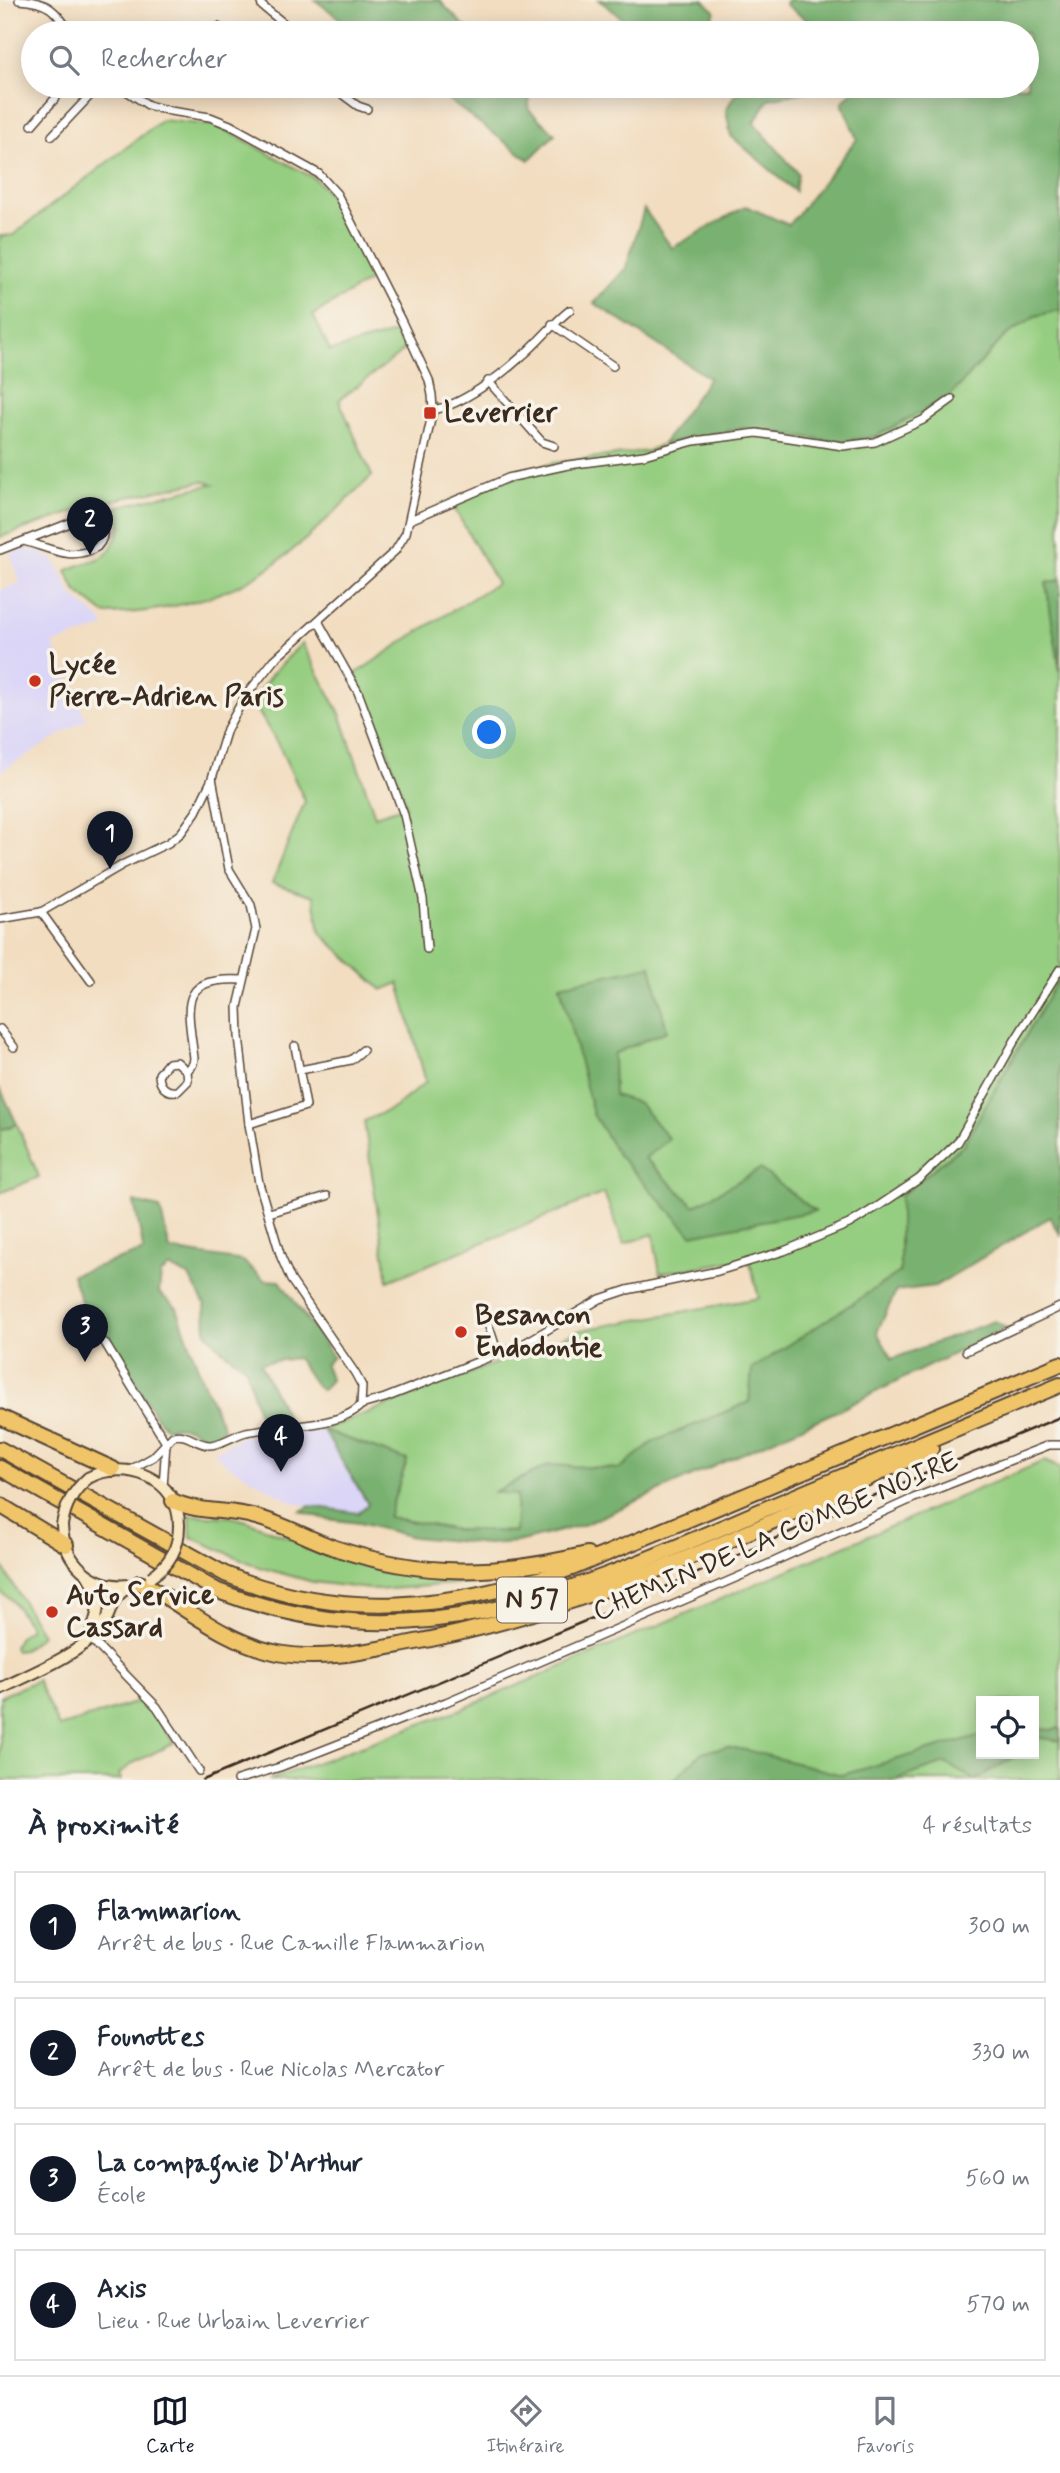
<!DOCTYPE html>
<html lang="fr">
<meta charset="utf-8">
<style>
body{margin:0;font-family:Mynerve,sans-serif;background:#f2f2f3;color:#1f2937}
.controls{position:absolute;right:21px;bottom:21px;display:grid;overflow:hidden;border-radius:0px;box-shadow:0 4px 18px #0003}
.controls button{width:63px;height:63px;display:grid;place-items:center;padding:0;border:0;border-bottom:2px solid #e0e1e3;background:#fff;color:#1f2937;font:35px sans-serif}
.you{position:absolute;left:490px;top:733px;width:24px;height:24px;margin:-18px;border:5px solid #fff;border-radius:50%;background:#1a73e8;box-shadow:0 0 0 10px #1a73e833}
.badge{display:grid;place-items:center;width:46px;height:46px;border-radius:50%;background:#111827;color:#fff;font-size:23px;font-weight:700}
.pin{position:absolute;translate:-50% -58px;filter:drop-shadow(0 2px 4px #0008)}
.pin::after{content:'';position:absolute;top:37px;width:24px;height:21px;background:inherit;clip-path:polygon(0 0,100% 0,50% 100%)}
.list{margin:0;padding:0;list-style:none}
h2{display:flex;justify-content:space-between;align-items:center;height:91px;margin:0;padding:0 28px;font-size:30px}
h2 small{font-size:23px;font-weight:400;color:#747a83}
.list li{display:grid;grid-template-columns:46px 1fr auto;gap:21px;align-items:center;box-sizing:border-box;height:112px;margin:0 14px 14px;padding:0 14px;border:2px solid #e0e1e3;border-radius:0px}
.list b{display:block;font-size:26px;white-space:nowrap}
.list p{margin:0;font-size:23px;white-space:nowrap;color:#747a83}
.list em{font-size:23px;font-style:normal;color:#747a83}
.icon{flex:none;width:38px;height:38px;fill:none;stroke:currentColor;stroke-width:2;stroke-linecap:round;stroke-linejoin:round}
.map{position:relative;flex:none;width:1060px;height:1780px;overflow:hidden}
.search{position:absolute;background:#fff;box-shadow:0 4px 18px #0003;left:21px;right:21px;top:21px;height:77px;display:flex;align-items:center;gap:18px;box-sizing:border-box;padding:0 24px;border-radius:38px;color:#747a83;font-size:26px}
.sheet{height:595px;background:#fff}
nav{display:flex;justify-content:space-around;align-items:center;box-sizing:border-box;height:98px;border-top:2px solid #e0e1e3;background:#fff;font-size:19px;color:#747a83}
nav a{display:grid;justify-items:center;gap:4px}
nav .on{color:#111827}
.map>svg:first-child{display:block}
.built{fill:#dbd6f7}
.green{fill:#96ce81;stroke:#687c50;stroke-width:2;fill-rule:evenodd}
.forest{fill:#78b16f;stroke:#5a6e46;stroke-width:2}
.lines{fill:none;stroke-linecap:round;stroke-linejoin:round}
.street-casing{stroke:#564536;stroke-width:10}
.secondary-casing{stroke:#564536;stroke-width:14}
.highway-casing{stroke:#564536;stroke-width:18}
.street{stroke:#fff;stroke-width:7}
.secondary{stroke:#f9e7c3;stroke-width:10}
.highway{stroke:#f0c469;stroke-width:14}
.rail{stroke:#3b2a1e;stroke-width:2.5}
.secondary-bridge-casing{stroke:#564536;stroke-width:14;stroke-linecap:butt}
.secondary-bridge{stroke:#f9e7c3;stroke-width:10}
.poi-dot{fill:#c8321e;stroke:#f7f3e8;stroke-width:2.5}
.labels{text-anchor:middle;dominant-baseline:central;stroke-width:7;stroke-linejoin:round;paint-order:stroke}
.shield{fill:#f7f3e8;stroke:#73665b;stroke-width:2}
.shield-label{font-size:26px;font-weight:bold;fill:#3b2a1e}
.poi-label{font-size:28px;font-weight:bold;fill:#3b2a1e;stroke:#f7f3e8;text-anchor:start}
.street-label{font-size:28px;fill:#3b2a1e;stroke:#f7f3e8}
</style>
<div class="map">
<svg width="1060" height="1780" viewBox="0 0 1060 1780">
<rect width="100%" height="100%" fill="#f7f3e8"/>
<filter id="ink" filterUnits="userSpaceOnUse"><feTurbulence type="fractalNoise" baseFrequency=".0143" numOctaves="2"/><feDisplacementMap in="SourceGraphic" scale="14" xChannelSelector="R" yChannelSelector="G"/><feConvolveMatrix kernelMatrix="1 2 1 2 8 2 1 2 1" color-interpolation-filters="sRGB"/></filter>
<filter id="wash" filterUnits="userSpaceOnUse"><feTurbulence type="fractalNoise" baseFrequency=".00686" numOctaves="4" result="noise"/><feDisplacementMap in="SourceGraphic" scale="28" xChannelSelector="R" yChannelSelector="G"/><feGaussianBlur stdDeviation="1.57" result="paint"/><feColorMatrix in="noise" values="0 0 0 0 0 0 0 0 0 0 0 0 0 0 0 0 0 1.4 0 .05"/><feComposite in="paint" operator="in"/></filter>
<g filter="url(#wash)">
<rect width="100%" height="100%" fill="#f2ddc0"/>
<g class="built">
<path d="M23,548L37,551L53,559L58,566L72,595L102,621L105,627L53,644L86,719L0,772V591L20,582L10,554Z"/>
<path d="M323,1430L368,1504L358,1513L325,1510L292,1502L226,1464L213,1452L243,1436Z"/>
</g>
<g class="green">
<path d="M162,120L218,126L314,178L334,199L374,278L313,315L330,351L398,332L405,350L339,400L372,476C336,509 301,549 258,575C218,600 155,613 108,614L104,613L76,591L66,571C78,563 100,562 108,552C114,546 117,535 121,527L116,507L213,484L203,481L100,503L0,537V236L13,235Z"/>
<path d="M1060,310V580L1046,583L1060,671V976L963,1145L900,1196V1272L753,1369L749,1402L653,1442L619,1469L549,1465L496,1491L517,1495L516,1532L456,1530L388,1517L407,1460L323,1430L581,1330L759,1298L749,1259L660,1273L653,1234L624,1244L604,1193L388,1281L364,1121L394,1108L426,1082L399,983L382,990L320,933L314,896L272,883L305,801L280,748L252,701L272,674L302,643L340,714L375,816L406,806L383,738L355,674L416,633L497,583L450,501L502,477L553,463L648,451L663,444L743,428L842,442L950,396L1004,337L1035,316Z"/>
<path d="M17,1124L39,1177L0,1193V1130Z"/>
<path d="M1044,1461L1060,1468V1780H269L467,1707ZM981,1701H1034V1754H981Z"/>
<path d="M190,1515L230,1517L247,1521L350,1562L392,1573L467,1578V1583L377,1590L313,1582L259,1567L191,1537Z"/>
<path d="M0,1562L42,1635L23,1650L16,1651L14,1646L18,1638L29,1630V1625L11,1599L0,1592Z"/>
<path d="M37,1680L59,1727L144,1700L174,1743L133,1763L119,1774L121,1780H0V1697Z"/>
</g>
<g class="forest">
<path d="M315,0H439L470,32L497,33H359Z"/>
<path d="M599,0H703L715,11L707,33H688L662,20L654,33H641Z"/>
<path d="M787,0H1060V310L1035,316L1004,337L950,396L877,436L842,442L743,428L663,444L709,378L594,303L626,268L644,209L672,248L746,206L789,225L857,139L842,103L857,86H1027V33H824L785,4Z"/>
<path d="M430,86H532L528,109L555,134L529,160Z"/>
<path d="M750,86H814L820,89L769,99L754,123L798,173L795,191L731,136L726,110L734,96Z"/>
<path d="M1060,580V671L1046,583Z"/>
<path d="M651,966L667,1031L613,1054L614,1095L639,1103L669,1139L645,1158L694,1206L760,1169L815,1211L692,1235L618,1155L593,1114L560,985Z"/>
<path d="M1060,976V1234L1050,1217L935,1286L896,1291L877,1332L892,1359L994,1321L1006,1328L835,1412L583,1525L517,1542L487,1544L413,1537L359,1523L326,1519L301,1511L310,1506L358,1513L368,1504L323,1430L407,1460L388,1517L456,1530L515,1532L517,1495L494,1492L549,1465L619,1469L653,1442L749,1402L752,1369L900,1272V1196L963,1145Z"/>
<path d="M0,1088L17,1124L0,1130Z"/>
<path d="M134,1202L160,1208L170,1250L243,1261L264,1280L280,1281L333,1357L325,1365L331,1380L322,1390L317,1387L297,1358L260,1363L288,1420L261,1424L246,1368L221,1349L206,1332L205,1305L189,1276L169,1267L161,1274L159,1293L177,1308L202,1379L224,1429L208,1438C193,1429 183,1424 166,1428L156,1417L111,1344L84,1310L72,1275L144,1251Z"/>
<path d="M1034,1728L1049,1730L1060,1728V1741L1034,1737Z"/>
<path d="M981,1735V1754H1015L1013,1758L975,1780L945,1763L895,1780H674L702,1752L726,1747L746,1750L842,1775Z"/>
</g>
</g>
<g filter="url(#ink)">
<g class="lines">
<g class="street-casing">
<g id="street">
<path d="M19,0C49,2 54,9 71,33"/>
<path d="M260,0L262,6L296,33"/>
<path d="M218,27L227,33"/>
<path d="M119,86L148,105L170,111L210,117L230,125L319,174L337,194L402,322L429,380L432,395L433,410L406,533L395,551L274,660L244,698L227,729L212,778L229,869L251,905L256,929L238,1007L239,1036L249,1124L259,1183L281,1257L291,1280L355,1373L362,1386L361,1405C341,1428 275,1426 246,1432C234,1435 221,1445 210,1445C196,1445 187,1432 173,1436L153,1457L130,1470"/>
<path d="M331,86L358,106L367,109"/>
<path d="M32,125L66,86"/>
<path d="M52,136L99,86"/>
<path d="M552,324L613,366"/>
<path d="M488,381L542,442L554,446"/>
<path d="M433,410C462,405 500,376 522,356C540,341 552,324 570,310"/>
<path d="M410,520L508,478L568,465L644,455L694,441L757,433L843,446L875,442L923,420L952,399"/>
<path d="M0,550L88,516C104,520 108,535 97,547C71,562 50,548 24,541"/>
<path d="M318,621L358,692L404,815L423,899L427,949"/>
<path d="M41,912L91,981"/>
<path d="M0,919L41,912L124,864L168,843L181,833L196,812L212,779"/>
<path d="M0,1029L14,1047"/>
<path d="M300,1070L351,1060L363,1050"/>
<path d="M187,1071L177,1062L168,1063L159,1074C159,1086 166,1093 178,1091L188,1081L187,1071L193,1064L194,1058C188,1007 176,976 243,980"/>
<path d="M249,1124L306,1106L295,1046"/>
<path d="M269,1213L327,1196"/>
<path d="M484,1311L498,1354"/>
<path d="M105,1343L166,1443"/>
<path d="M966,1351L1060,1307"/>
<path d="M361,1405L385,1398L523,1344L600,1299L627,1290L718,1271L784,1251L849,1224L880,1205L919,1179L958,1142L1015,1040L1060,969"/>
<path d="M163,1487L166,1443"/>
<path d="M90,1638L157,1707L199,1771"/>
<path d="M237,1780L280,1767L446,1702L773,1562L914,1498L1049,1445H1060"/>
</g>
</g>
<g class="secondary-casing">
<g id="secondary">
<path d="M88,1478C125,1458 180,1478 179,1526"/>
<path d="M62,1525C63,1561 92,1589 129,1585"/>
<path d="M88,1576C103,1600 99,1611 90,1636"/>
<path d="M0,1689C30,1674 79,1655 100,1629C115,1611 106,1600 132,1585"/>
</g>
</g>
<g class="highway-casing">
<g id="highway">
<path d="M0,1417L113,1469"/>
<path d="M0,1449L225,1574C341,1622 455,1609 572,1568L1060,1364"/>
<path d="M0,1468L218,1591C422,1669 585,1586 772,1506C868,1465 964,1425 1060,1385"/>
<path d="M173,1501C198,1513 229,1509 256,1517C284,1524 308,1539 335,1548C424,1578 497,1576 587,1554"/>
<path d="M0,1505L66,1545"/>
<path d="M139,1583L152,1588C192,1613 231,1644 278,1653C320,1661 363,1652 405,1644C590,1611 761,1527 931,1449"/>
</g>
</g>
<use href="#street" class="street"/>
<use href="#secondary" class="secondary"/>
<use href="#highway" class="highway"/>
<path class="rail" d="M203,1780L643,1597L858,1502L1060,1417"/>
<g class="secondary-bridge-casing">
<g id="secondary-bridge">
<path d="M62,1525C65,1505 73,1491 88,1478"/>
<path d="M151,1577C169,1565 179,1548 179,1526"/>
</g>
</g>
<use href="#secondary-bridge" class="secondary-bridge"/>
</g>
</g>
<g class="poi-dot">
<rect x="423" y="406" width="14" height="14" rx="3.5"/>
<circle cx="35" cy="681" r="7"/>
<circle cx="461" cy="1332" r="7"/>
<circle cx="52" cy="1612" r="7"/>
</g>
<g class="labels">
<rect class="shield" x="497" y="1577.5" width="70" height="45" rx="5"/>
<g class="shield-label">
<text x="532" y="1600">N 57</text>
</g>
<g class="poi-label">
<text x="444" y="413">Leverrier</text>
<text x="49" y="665">Lycée<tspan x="49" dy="32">Pierre-Adrien Paris</tspan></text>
<text x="475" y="1316">Besancon<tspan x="475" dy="32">Endodontie</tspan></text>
<text x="66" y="1596">Auto Service<tspan x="66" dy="32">Cassard</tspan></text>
</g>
<g class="street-label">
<text transform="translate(776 1537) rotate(-23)">CHEMIN DE LA COMBE NOIRE</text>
</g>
</g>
</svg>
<div class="controls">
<button><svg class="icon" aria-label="locate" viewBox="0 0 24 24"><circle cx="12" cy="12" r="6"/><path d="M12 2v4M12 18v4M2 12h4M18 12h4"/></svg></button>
</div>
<div class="you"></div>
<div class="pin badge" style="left:110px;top:869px">1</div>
<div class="pin badge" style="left:90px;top:555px">2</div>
<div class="pin badge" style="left:85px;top:1362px">3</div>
<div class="pin badge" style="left:281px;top:1472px">4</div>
<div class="search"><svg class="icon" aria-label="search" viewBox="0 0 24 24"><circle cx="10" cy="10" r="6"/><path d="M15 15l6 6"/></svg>Rechercher</div>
</div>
<section class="sheet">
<h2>À proximité<small>4 résultats</small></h2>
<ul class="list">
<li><span class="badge">1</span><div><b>Flammarion</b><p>Arrêt de bus · Rue Camille Flammarion</p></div><em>300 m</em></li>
<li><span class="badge">2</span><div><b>Founottes</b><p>Arrêt de bus · Rue Nicolas Mercator</p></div><em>330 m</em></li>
<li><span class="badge">3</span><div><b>La compagnie D'Arthur</b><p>École</p></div><em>560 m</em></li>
<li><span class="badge">4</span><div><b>Axis</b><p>Lieu · Rue Urbain Leverrier</p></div><em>570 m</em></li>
</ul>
</section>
<nav>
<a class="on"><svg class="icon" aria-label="map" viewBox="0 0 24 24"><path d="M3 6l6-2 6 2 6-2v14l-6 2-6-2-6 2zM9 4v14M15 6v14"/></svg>Carte</a>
<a><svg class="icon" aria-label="directions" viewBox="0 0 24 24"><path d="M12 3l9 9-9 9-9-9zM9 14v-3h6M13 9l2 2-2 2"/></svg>Itinéraire</a>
<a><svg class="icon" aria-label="saved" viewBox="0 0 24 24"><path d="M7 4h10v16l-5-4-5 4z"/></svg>Favoris</a>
</nav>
